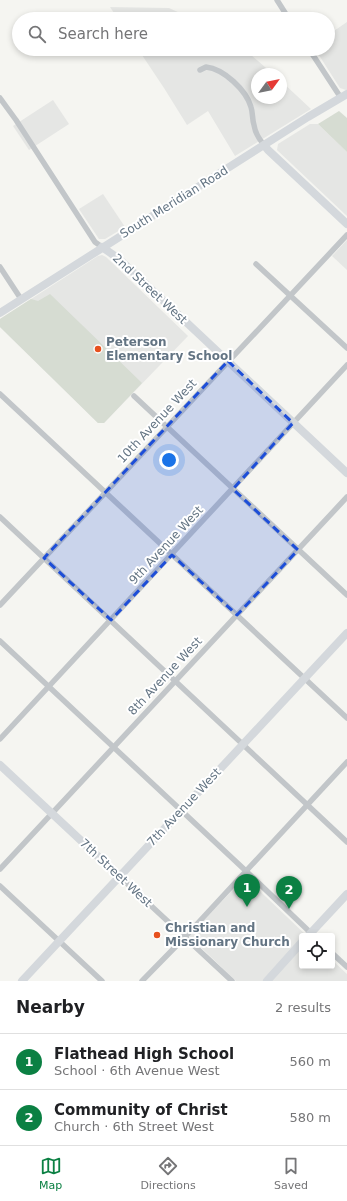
<!DOCTYPE html>
<meta charset="utf-8">
<style>
body{margin:0;font-family:"DejaVu Sans",sans-serif;background:#f2f2f2;color:#202124}
.controls{position:absolute;right:12px;bottom:12px;display:grid;overflow:hidden;border-radius:4px;box-shadow:0 2px 6px #0003}
.controls button{width:36px;height:36px;display:grid;place-items:center;padding:0;border:0;border-bottom:1px solid #e0e0e0;background:#fff;color:#202124;font:20px sans-serif}
.compass{position:absolute;left:251px;top:68px;width:36px;height:36px;border-radius:50%;background:#fff;box-shadow:0 2px 6px #0003;rotate:57deg}
.you{position:absolute;left:169px;top:460px;width:14px;height:14px;margin:-10px;border:3px solid #fff;border-radius:50%;background:#1a73e8;box-shadow:0 0 0 6px #1a73e833}
.badge{display:grid;place-items:center;width:26px;height:26px;border-radius:50%;background:#0b8043;color:#fff;font-size:13px;font-weight:700}
.pin{position:absolute;translate:-50% -33px;filter:drop-shadow(0 1px 2px #0008)}
.pin::after{content:'';position:absolute;top:21px;width:14px;height:12px;background:inherit;clip-path:polygon(0 0,100% 0,50% 100%)}
.list{margin:0;padding:0;list-style:none}
h2{display:flex;justify-content:space-between;align-items:center;height:52px;margin:0;padding:0 16px;font-size:17px}
h2 small{font-size:13px;font-weight:400;color:#757577}
.list li{display:grid;grid-template-columns:26px 1fr auto;gap:12px;align-items:center;box-sizing:border-box;height:56px;padding:0 16px;border-top:1px solid #e0e0e0}
.list b{display:block;font-size:15px;white-space:nowrap}
.list p{margin:0;font-size:13px;white-space:nowrap;color:#757577}
.list em{font-size:13px;font-style:normal;color:#757577}
.icon{flex:none;width:22px;height:22px;fill:none;stroke:currentColor;stroke-width:2;stroke-linecap:round;stroke-linejoin:round}
.map{position:relative;flex:none;width:347px;height:981px;overflow:hidden}
.search{position:absolute;background:#fff;box-shadow:0 2px 6px #0003;left:12px;right:12px;top:12px;height:44px;display:flex;align-items:center;gap:10px;box-sizing:border-box;padding:0 14px;border-radius:22px;color:#757577;font-size:15px}
.sheet{height:164px;background:#fff}
nav{display:flex;justify-content:space-around;align-items:center;box-sizing:border-box;height:56px;border-top:1px solid #e0e0e0;background:#fff;font-size:11px;color:#757577}
nav a{display:grid;justify-items:center;gap:2px}
nav .on{color:#0b8043}
.map>svg:first-child{display:block}
.built{fill:#e5e6e4}
.green{fill:#d6dcd2}
.lines{fill:none;stroke-linecap:round;stroke-linejoin:round}
.street{stroke:#c2c6c9;stroke-width:5.5}
.secondary{stroke:#d4d8dc;stroke-width:8}
.marked{fill:#1d4ed8;fill-opacity:0.2;stroke:#1d4ed8;stroke-width:3;stroke-dasharray:8 5;stroke-linejoin:round}
.poi-dot{fill:#e7511f;stroke:#fff;stroke-width:1.5}
.labels{text-anchor:middle;dominant-baseline:central;stroke-width:4;stroke-linejoin:round;paint-order:stroke}
.street-label{font-size:12px;fill:#637483;stroke:#fff}
.poi-label{font-size:12px;font-weight:bold;fill:#637483;stroke:#fff;text-anchor:start}
</style>
<div class="map">
<svg width="347" height="981" viewBox="0 0 347 981">
<rect width="100%" height="100%" fill="#f5f5f1"/>
<g class="built">
<path d="M110,7L169,8L193,19H118Z"/>
<path d="M347,22V90H346L340,88L315,49H328V35Z"/>
<path d="M138,49H244L273,74H257V98H281V81L311,109L235,156L208,111L187,125L164,88Z"/>
<path d="M53,100L69,124L29,150L13,126Z"/>
<path d="M310,124H318L347,152V216L277,150L278,144Z"/>
<path d="M103,194L125,227L105,239H99L79,209Z"/>
<path d="M347,240V270L332,256Z"/>
<path d="M102,255L106,257L188,336L104,423H98L0,327V319L98,256Z"/>
<path d="M245,877L307,936H302V966H332V960L347,974V981H236L189,936Z"/>
</g>
<g class="green">
<path d="M339,111L347,118V152L318,124Z"/>
<path d="M50,294L142,383L104,423H98L0,327V319L31,299L38,301Z"/>
</g>
<g class="lines">
<g class="street">
<path d="M277,0L289,19"/>
<path d="M309,49L341,98"/>
<path d="M200,70L206,67C224,69 246,90 251,107C253,113 252,119 254,125C255,133 259,139 264,145"/>
<path d="M0,98L16,120L95,242L102,247"/>
<path d="M256,264L347,348"/>
<path d="M0,267L21,299"/>
<path d="M0,394L347,718"/>
<path d="M134,396L347,595"/>
<path d="M0,517L347,842"/>
<path d="M0,605L347,235"/>
<path d="M0,641L246,871L314,936"/>
<path d="M0,739L347,365"/>
<path d="M0,869L347,497"/>
<path d="M119,876L232,981"/>
<path d="M0,886L102,981"/>
<path d="M332,953L347,967"/>
<path d="M142,981L185,937L347,762"/>
</g>
<g class="secondary">
<path d="M264,145L268,150L347,224"/>
<path d="M102,247L112,254L120,260L347,473"/>
<path d="M0,313L308,117L347,94"/>
<path d="M0,765L119,876"/>
<path d="M308,936L347,894"/>
<path d="M22,981L347,633"/>
<path d="M267,981L302,942"/>
</g>
</g>
<path class="marked" d="M228,361L293,423L233,489L298,550L237,615L172,555L111,620L44,558Z"/>
<g class="poi-dot">
<circle cx="98" cy="349" r="4"/>
<circle cx="157" cy="935" r="4"/>
</g>
<g class="labels">
<g class="street-label">
<text transform="translate(174 202) rotate(-32)">South Meridian Road</text>
<text transform="translate(150 289) rotate(43)">2nd Street West</text>
<text transform="translate(157 421) rotate(-47)">10th Avenue West</text>
<text transform="translate(166 545) rotate(-47)">9th Avenue West</text>
<text transform="translate(165 676) rotate(-47)">8th Avenue West</text>
<text transform="translate(184 807) rotate(-47)">7th Avenue West</text>
<text transform="translate(116 873) rotate(43)">7th Street West</text>
</g>
<g class="poi-label">
<text x="106" y="342">Peterson<tspan x="106" dy="14">Elementary School</tspan></text>
<text x="165" y="928">Christian and<tspan x="165" dy="14">Missionary Church</tspan></text>
</g>
</g>
</svg>
<div class="controls">
<button><svg class="icon" aria-label="locate" viewBox="0 0 24 24"><circle cx="12" cy="12" r="6"/><path d="M12 2v4M12 18v4M2 12h4M18 12h4"/></svg></button>
</div>
<svg class="compass" viewBox="-18 -18 36 36"><path d="M0-13l5 13h-10z" fill="#e53935"/><path d="M0 13l5-13h-10z" fill="#757577"/></svg>
<div class="you"></div>
<div class="pin badge" style="left:247px;top:907px">1</div>
<div class="pin badge" style="left:289px;top:909px">2</div>
<div class="search"><svg class="icon" aria-label="search" viewBox="0 0 24 24"><circle cx="10" cy="10" r="6"/><path d="M15 15l6 6"/></svg>Search here</div>
</div>
<section class="sheet">
<h2>Nearby<small>2 results</small></h2>
<ul class="list">
<li><span class="badge">1</span><div><b>Flathead High School</b><p>School · 6th Avenue West</p></div><em>560 m</em></li>
<li><span class="badge">2</span><div><b>Community of Christ</b><p>Church · 6th Street West</p></div><em>580 m</em></li>
</ul>
</section>
<nav>
<a class="on"><svg class="icon" aria-label="map" viewBox="0 0 24 24"><path d="M3 6l6-2 6 2 6-2v14l-6 2-6-2-6 2zM9 4v14M15 6v14"/></svg>Map</a>
<a><svg class="icon" aria-label="directions" viewBox="0 0 24 24"><path d="M12 3l9 9-9 9-9-9zM9 14v-3h6M13 9l2 2-2 2"/></svg>Directions</a>
<a><svg class="icon" aria-label="saved" viewBox="0 0 24 24"><path d="M7 4h10v16l-5-4-5 4z"/></svg>Saved</a>
</nav>
